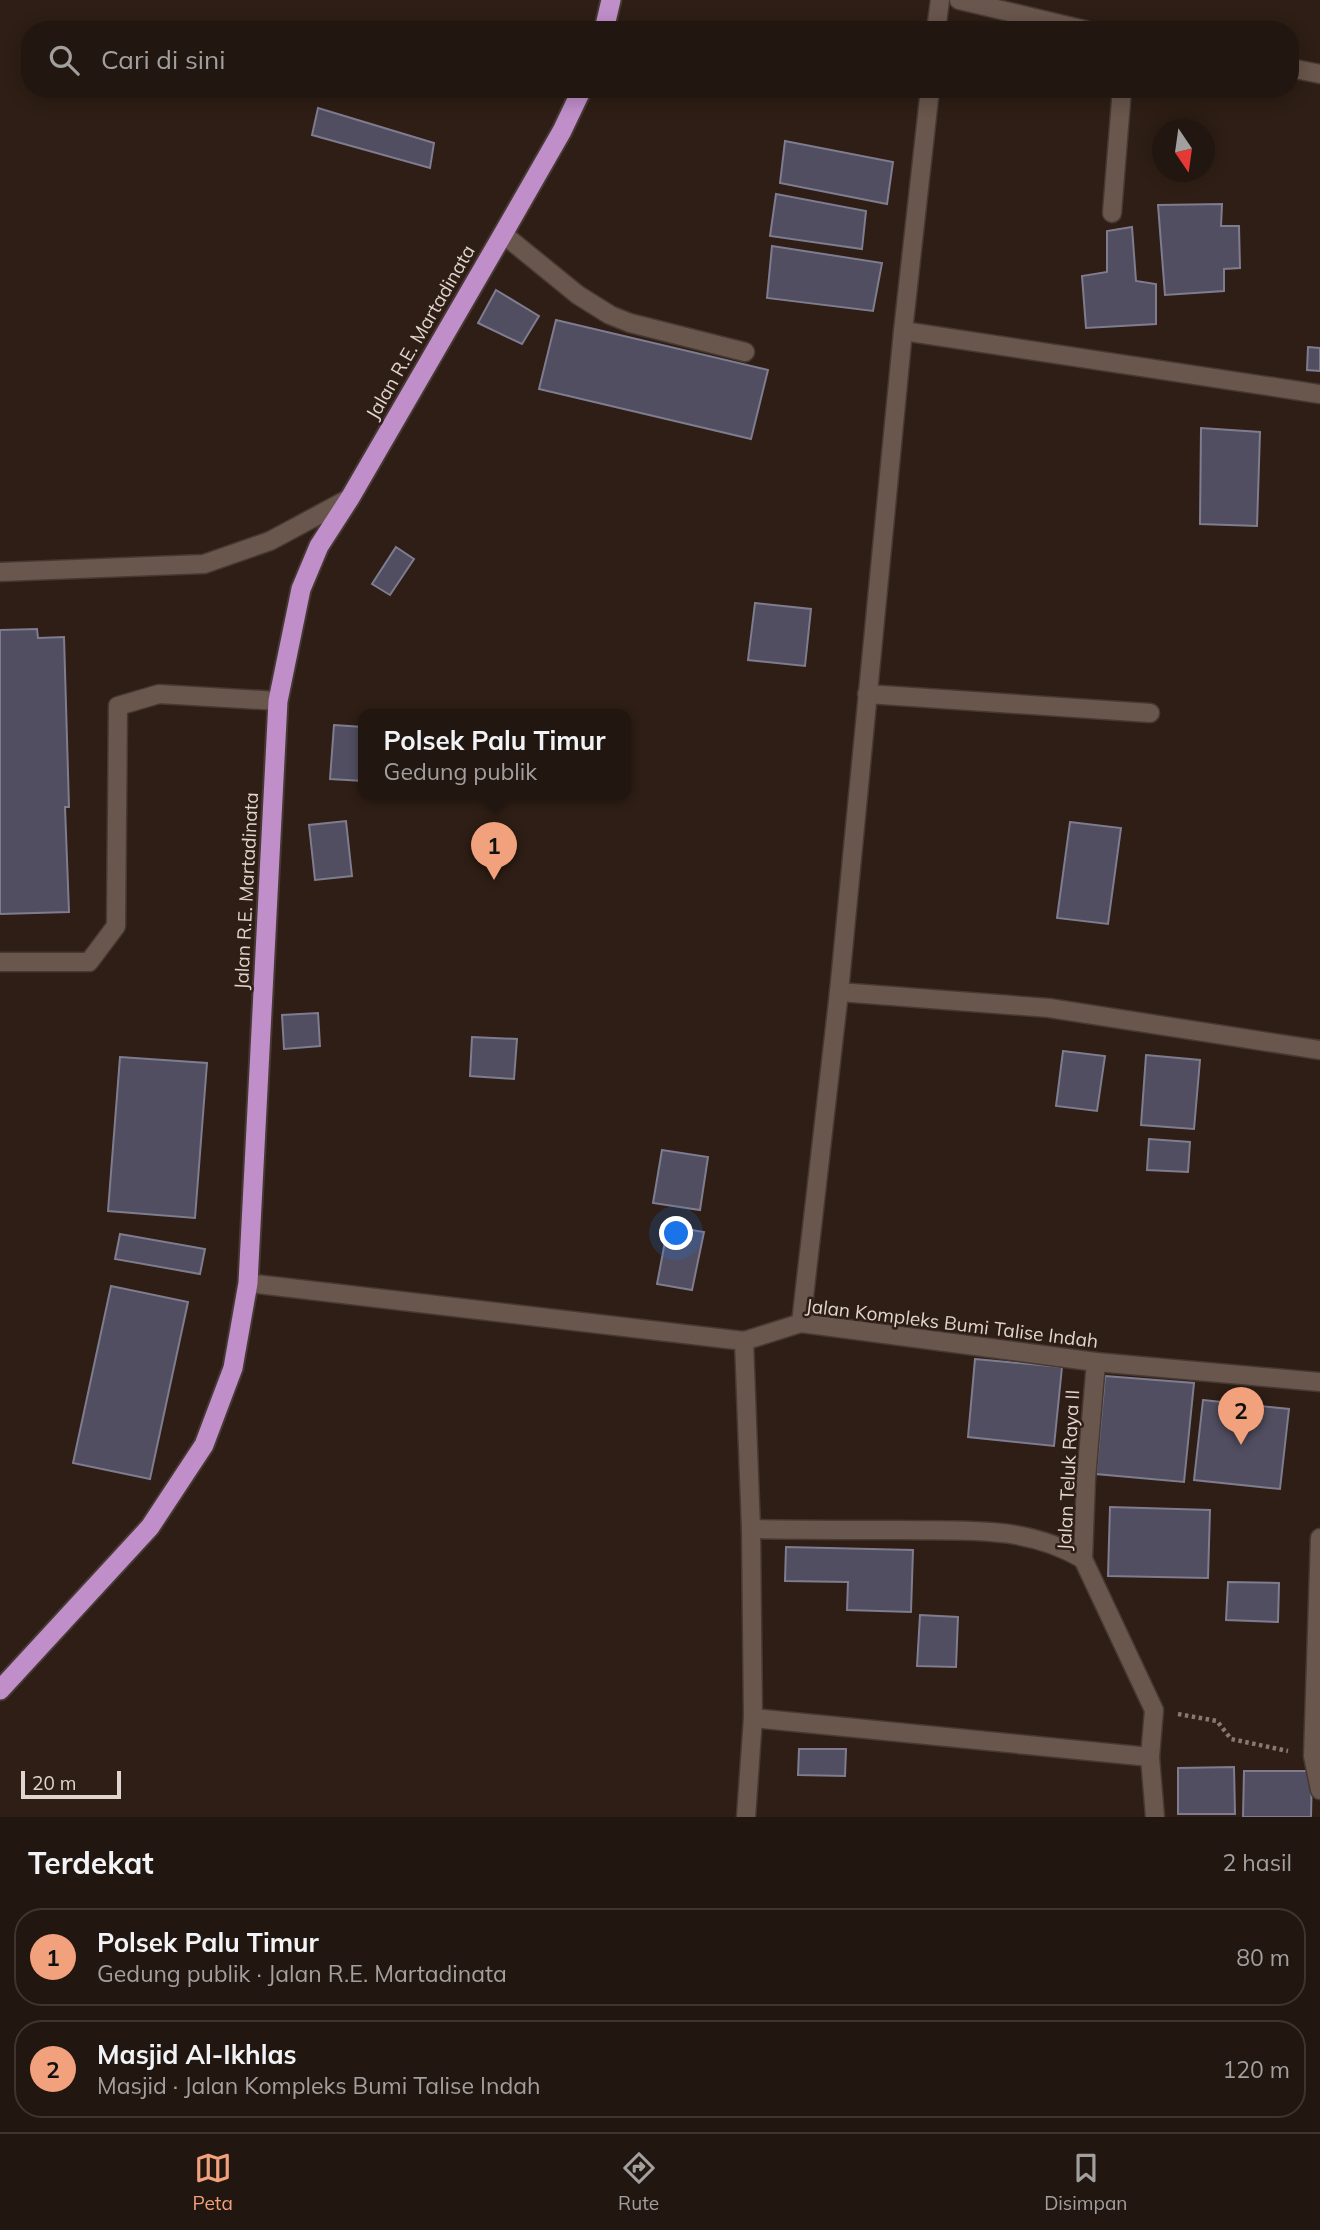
<!DOCTYPE html>
<html lang="id">
<meta charset="utf-8">
<style>
body{margin:0;font-family:Mulish,sans-serif;background:#2e231e;color:#f1f3f6}
.compass{position:absolute;left:1152px;top:119px;width:63px;height:63px;border-radius:50%;background:#221610;box-shadow:0 4px 18px #0003;rotate:167deg}
.scale{position:absolute;left:21px;bottom:18px;width:100px;box-sizing:border-box;padding-left:7px;border:4px solid #e0d5cf;border-top:0;font-size:19px;line-height:24px;white-space:nowrap;color:#e0d5cf;-webkit-text-stroke:5px #2e1e15;paint-order:stroke}
.you{position:absolute;left:677px;top:1234px;width:24px;height:24px;margin:-18px;border:5px solid #fff;border-radius:50%;background:#1a73e8;box-shadow:0 0 0 10px #1a73e833}
.badge{display:grid;place-items:center;width:46px;height:46px;border-radius:50%;background:#f1a17c;color:#111;font-size:23px;font-weight:700}
.pin{position:absolute;translate:-50% -58px;filter:drop-shadow(0 2px 4px #0008)}
.pin::after{content:'';position:absolute;top:37px;width:24px;height:21px;background:inherit;clip-path:polygon(0 0,100% 0,50% 100%)}
.popup{position:absolute;left:358px;top:709px;width:273px;height:91px;box-sizing:border-box;display:grid;place-content:center;border-radius:14px;background:#221610;filter:drop-shadow(0 2px 5px #0005);font-size:23px;white-space:nowrap;color:#a29f9f}
.popup b{font-size:26px;color:#f1f3f6}
.popup::after{content:'';position:absolute;left:50%;top:100%;margin-left:-14px;border:14px solid transparent;border-top-color:#221610}
.list{margin:0;padding:0;list-style:none}
h2{display:flex;justify-content:space-between;align-items:center;height:91px;margin:0;padding:0 28px;font-size:30px}
h2 small{font-size:23px;font-weight:400;color:#a29f9f}
.list li{display:grid;grid-template-columns:46px 1fr auto;gap:21px;align-items:center;box-sizing:border-box;height:98px;margin:0 14px 14px;padding:0 14px;border:2px solid #3f3530;border-radius:28px}
.list b{display:block;font-size:26px;white-space:nowrap}
.list p{margin:0;font-size:23px;white-space:nowrap;color:#a29f9f}
.list em{font-size:23px;font-style:normal;color:#a29f9f}
.icon{flex:none;width:38px;height:38px;fill:none;stroke:currentColor;stroke-width:2;stroke-linecap:round;stroke-linejoin:round}
.map{position:relative;flex:none;width:1320px;height:1817px;overflow:hidden}
.search{position:absolute;background:#221610;box-shadow:0 4px 18px #0003;left:21px;right:21px;top:21px;height:77px;display:flex;align-items:center;gap:18px;box-sizing:border-box;padding:0 24px;border-radius:28px;color:#a29f9f;font-size:26px}
.sheet{height:315px;background:#221610}
nav{display:flex;justify-content:space-around;align-items:center;box-sizing:border-box;height:98px;border-top:2px solid #3f3530;background:#221610;font-size:19px;color:#a29f9f}
nav a{display:grid;justify-items:center;gap:4px}
nav .on{color:#f1a17c}
.map>svg:first-child{display:block}
.building{fill:#514e61;stroke:#7f7c90;stroke-width:2}
.lines{fill:none;stroke-linecap:round;stroke-linejoin:round}
.service-casing{stroke:#463933;stroke-width:21}
.minor-casing{stroke:#463933;stroke-width:21}
.trunk-casing{stroke:#463933;stroke-width:23}
.path{stroke:#867971;stroke-width:4.5;stroke-dasharray:3.5 3.5;stroke-linecap:butt}
.service{stroke:#69564c;stroke-width:18}
.minor{stroke:#69564c;stroke-width:18}
.trunk{stroke:#c08fca;stroke-width:19}
.labels{text-anchor:middle;dominant-baseline:central;stroke-width:5;stroke-linejoin:round;paint-order:stroke}
.street-label{font-size:19px;fill:#e0d5cf;stroke:#2e1e15}
</style>
<div class="map">
<svg width="1320" height="1817" viewBox="0 0 1320 1817">
<rect width="100%" height="100%" fill="#2e1e15"/>
<g class="building">
<path d="M318,108L434,143L430,168L312,135Z"/>
<path d="M785,141L893,162L887,204L780,183Z"/>
<path d="M776,194L866,211L862,249L770,236Z"/>
<path d="M1222,204L1221,226H1239L1240,268L1224,269V291L1165,295L1158,205Z"/>
<path d="M1132,227L1136,281L1156,284V324L1086,328L1082,276L1107,272V231Z"/>
<path d="M772,246L882,263L873,311L767,298Z"/>
<path d="M496,290L539,316L522,344L478,323Z"/>
<path d="M556,320L768,370L751,439L539,389Z"/>
<path d="M1308,347L1320,348V371L1307,370Z"/>
<path d="M1201,428L1260,432L1257,526L1200,524Z"/>
<path d="M396,547L414,559L390,595L372,584Z"/>
<path d="M755,603L811,609L805,666L748,660Z"/>
<path d="M37,629L38,638L64,637L69,807H65L69,912L0,914V630Z"/>
<path d="M334,725L363,727V781L330,779Z"/>
<path d="M346,821L352,876L315,880L309,825Z"/>
<path d="M1070,822L1121,828L1108,924L1057,918Z"/>
<path d="M318,1013L320,1046L284,1049L282,1015Z"/>
<path d="M472,1037L517,1039L514,1079L470,1076Z"/>
<path d="M1063,1051L1105,1056L1097,1111L1056,1106Z"/>
<path d="M1146,1055L1200,1060L1194,1129L1141,1125Z"/>
<path d="M120,1057L207,1063L195,1218L108,1211Z"/>
<path d="M1149,1139L1190,1142L1188,1172L1147,1170Z"/>
<path d="M662,1150L708,1157L700,1210L653,1203Z"/>
<path d="M668,1226L704,1232L692,1290L657,1284Z"/>
<path d="M120,1234L205,1249L200,1274L115,1259Z"/>
<path d="M111,1286L188,1302L150,1479L73,1463Z"/>
<path d="M975,1359L1062,1367L1054,1446L968,1437Z"/>
<path d="M1105,1376L1194,1383L1184,1482L1096,1474Z"/>
<path d="M1203,1400L1289,1409L1280,1489L1194,1480Z"/>
<path d="M1110,1507L1210,1510L1208,1578L1108,1576Z"/>
<path d="M786,1547L913,1550L911,1612L847,1610L848,1582L785,1581Z"/>
<path d="M1228,1582L1279,1583L1278,1622L1226,1620Z"/>
<path d="M920,1615L958,1617L956,1667L917,1666Z"/>
<path d="M799,1749H846L845,1776L798,1775Z"/>
<path d="M1234,1767L1235,1814H1178V1768Z"/>
<path d="M1244,1771H1312L1311,1817H1243Z"/>
</g>
<g class="lines">
<g class="service-casing">
<g id="service">
<path d="M503,234L578,295L610,315L630,323L745,352"/>
<path d="M0,572L204,564L270,541L350,498"/>
<path d="M0,962H89L116,926L118,706L159,694L278,701"/>
</g>
</g>
<g class="minor-casing">
<g id="minor">
<path d="M959,0L1085,30"/>
<path d="M936,30L940,0"/>
<path d="M1290,68L1320,74"/>
<path d="M1112,213L1122,89"/>
<path d="M903,331L1320,394"/>
<path d="M867,694L1150,713"/>
<path d="M839,992L1049,1008L1320,1050"/>
<path d="M248,1283L744,1341L801,1323L1096,1362L1320,1382"/>
<path d="M801,1323L839,992L903,331L930,89"/>
<path d="M744,1341L751,1529L753,1718L746,1817"/>
<path d="M1096,1362L1086,1479L1083,1559L1154,1710L1150,1757L1155,1817"/>
<path d="M751,1529C801,1530 851,1530 901,1530C965,1531 1025,1525 1083,1559"/>
<path d="M1320,1538L1313,1756L1320,1790"/>
<path d="M753,1718L1150,1757"/>
</g>
</g>
<g class="trunk-casing">
<g id="trunk">
<path d="M604,30L611,0"/>
<path d="M0,1690L150,1527L204,1445L233,1368L248,1283L278,701L301,589L319,546L350,498L503,234L562,131L582,89"/>
</g>
</g>
<path class="path" d="M1178,1714L1217,1721L1231,1739L1288,1751"/>
<use href="#service" class="service"/>
<use href="#minor" class="minor"/>
<use href="#trunk" class="trunk"/>
</g>
<g class="labels">
<g class="street-label">
<text transform="translate(420 332) rotate(-60)">Jalan R.E. Martadinata</text>
<text transform="translate(246 891) rotate(-87)">Jalan R.E. Martadinata</text>
<text transform="translate(952 1323) rotate(7)">Jalan Kompleks Bumi Talise Indah</text>
<text transform="translate(1068 1470) rotate(-87)">Jalan Teluk Raya II</text>
</g>
</g>
</svg>
<svg class="compass" viewBox="-18 -18 36 36"><path d="M0-13l5 13h-10z" fill="#e53935"/><path d="M0 13l5-13h-10z" fill="#a29f9f"/></svg>
<div class="scale">20 m</div>
<div class="you"></div>
<div class="pin badge" style="left:494px;top:880px">1</div>
<div class="popup"><b>Polsek Palu Timur</b>Gedung publik</div>
<div class="pin badge" style="left:1241px;top:1445px">2</div>
<div class="search"><svg class="icon" aria-label="search" viewBox="0 0 24 24"><circle cx="10" cy="10" r="6"/><path d="M15 15l6 6"/></svg>Cari di sini</div>
</div>
<section class="sheet">
<h2>Terdekat<small>2 hasil</small></h2>
<ul class="list">
<li><span class="badge">1</span><div><b>Polsek Palu Timur</b><p>Gedung publik · Jalan R.E. Martadinata</p></div><em>80 m</em></li>
<li><span class="badge">2</span><div><b>Masjid Al-Ikhlas</b><p>Masjid · Jalan Kompleks Bumi Talise Indah</p></div><em>120 m</em></li>
</ul>
</section>
<nav>
<a class="on"><svg class="icon" aria-label="map" viewBox="0 0 24 24"><path d="M3 6l6-2 6 2 6-2v14l-6 2-6-2-6 2zM9 4v14M15 6v14"/></svg>Peta</a>
<a><svg class="icon" aria-label="directions" viewBox="0 0 24 24"><path d="M12 3l9 9-9 9-9-9zM9 14v-3h6M13 9l2 2-2 2"/></svg>Rute</a>
<a><svg class="icon" aria-label="saved" viewBox="0 0 24 24"><path d="M7 4h10v16l-5-4-5 4z"/></svg>Disimpan</a>
</nav>
